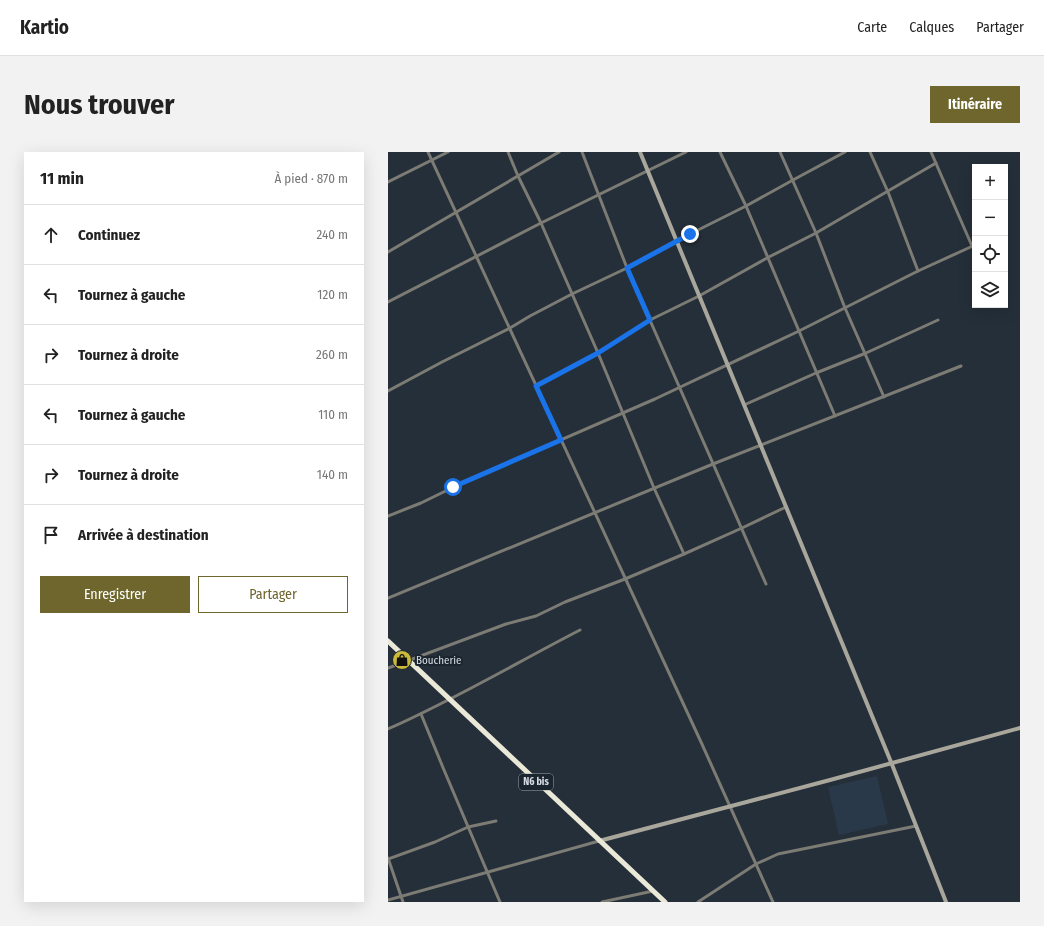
<!DOCTYPE html>
<html lang="fr">
<meta charset="utf-8">
<style>
body{margin:0;font-family:"Fira Sans Condensed",sans-serif;background:#f2f2f2;color:#222}
.controls{position:absolute;right:12px;top:12px;display:grid;overflow:hidden;border-radius:0px;box-shadow:0 4px 16px #0002}
.controls button{width:36px;height:36px;display:grid;place-items:center;padding:0;border:0;border-bottom:1px solid #e0e0e0;background:#fff;color:#222;font:20px sans-serif}
.stop{position:absolute;width:12px;height:12px;margin:-9px;border:3px solid #1a73e8;border-radius:50%;background:#fff}
.stop.end{background:#1a73e8;border-color:#fff;box-shadow:0 1px 4px #0008}
.list{margin:0;padding:0;list-style:none}
h2{display:flex;justify-content:space-between;align-items:center;height:52px;margin:0;padding:0 16px;font-size:17px}
h2 small{font-size:13px;font-weight:400;color:#767676}
.list li{display:grid;grid-template-columns:26px 1fr auto;gap:12px;align-items:center;box-sizing:border-box;height:60px;padding:0 16px;border-top:1px solid #e0e0e0}
.list b{display:block;font-size:15px;white-space:nowrap}
.list em{font-size:13px;font-style:normal;color:#767676}
.actions{display:flex;gap:8px;padding:12px 16px}
.actions a{flex:1;padding:9px 0;border:1px solid #6e662c;border-radius:0px;text-align:center;font-size:14px;color:#6e662c}
.actions .main{background:#6e662c;color:#fff}
.icon{flex:none;width:22px;height:22px;fill:none;stroke:currentColor;stroke-width:2;stroke-linecap:round;stroke-linejoin:round}
.map{position:relative;flex:none;width:632px;height:750px;overflow:hidden;border-radius:0px}
header{display:flex;align-items:center;gap:24px;box-sizing:border-box;height:56px;padding:0 20px;background:#fff;border-bottom:1px solid #e0e0e0}
header strong{font-size:19px}
nav{display:flex;gap:22px;margin-inline-start:auto;font-size:14px}
.intro{display:flex;align-items:center;justify-content:space-between;box-sizing:border-box;height:96px;padding:0 24px}
h1{margin:0;font-size:28px}
.button{padding:10px 18px;border-radius:0px;background:#6e662c;color:#fff;font-size:14px;font-weight:700}
main{display:flex;gap:24px;padding:0 24px}
aside{flex:1;background:#fff;border-radius:0px;box-shadow:0 4px 16px #0002}
.map>svg:first-child{display:block}
.built{fill:#2a3949}
.lines{fill:none;stroke-linecap:round;stroke-linejoin:round}
.street{stroke:#7c7b74;stroke-width:3}
.secondary{stroke:#a9a79c;stroke-width:4}
.highway{stroke:#eae8d6;stroke-width:5}
.route{stroke:#1a73e8;stroke-width:5}
.labels{text-anchor:middle;dominant-baseline:central;stroke-width:4;stroke-linejoin:round;paint-order:stroke}
.shield{fill:#1b252f;stroke:#9ea5ad;stroke-width:1}
.shield-label{font-size:10px;font-weight:bold;fill:#d6dce3}
.poi-label{font-size:11px;fill:#d6dce3;stroke:#1b252f;text-anchor:start}
</style>
<header>
<strong>Kartio</strong>
<nav><a>Carte</a><a>Calques</a><a>Partager</a></nav>
</header>
<div class="intro"><h1>Nous trouver</h1><a class="button">Itinéraire</a></div>
<main>
<aside>
<h2>11 min<small>À pied · 870 m</small></h2>
<ul class="list">
<li><svg class="icon" aria-label="ahead" viewBox="0 0 24 24"><path d="M12 20V5M6 11l6-6 6 6"/></svg><div><b>Continuez</b></div><em>240 m</em></li>
<li><svg class="icon" aria-label="left" viewBox="0 0 24 24"><path d="M17 20v-9H6M10 6l-5 5 5 5"/></svg><div><b>Tournez à gauche</b></div><em>120 m</em></li>
<li><svg class="icon" aria-label="right" viewBox="0 0 24 24"><path d="M7 20v-9h11M14 6l5 5-5 5"/></svg><div><b>Tournez à droite</b></div><em>260 m</em></li>
<li><svg class="icon" aria-label="left" viewBox="0 0 24 24"><path d="M17 20v-9H6M10 6l-5 5 5 5"/></svg><div><b>Tournez à gauche</b></div><em>110 m</em></li>
<li><svg class="icon" aria-label="right" viewBox="0 0 24 24"><path d="M7 20v-9h11M14 6l5 5-5 5"/></svg><div><b>Tournez à droite</b></div><em>140 m</em></li>
<li><svg class="icon" aria-label="arrive" viewBox="0 0 24 24"><path d="M6 21V4h12l-3 4 3 4H6"/></svg><div><b>Arrivée à destination</b></div></li>
</ul>
<div class="actions"><a class="main">Enregistrer</a><a>Partager</a></div>
</aside>
<div class="map">
<svg width="632" height="750" viewBox="0 0 632 750">
<rect width="100%" height="100%" fill="#252f39"/>
<path class="built" d="M489,624L500,672L451,683L440,635Z"/>
<g class="lines">
<g class="street">
<path d="M40,0L313,590L385,750"/>
<path d="M120,0L130,24L153,71L210,201L266,336L296,402"/>
<path d="M194,0L239,116L378,432"/>
<path d="M332,0L358,54L447,264"/>
<path d="M392,0L428,81L457,156L496,245"/>
<path d="M482,0L500,40L530,119"/>
<path d="M543,0L584,94"/>
<path d="M0,30L60,0"/>
<path d="M0,100L171,0"/>
<path d="M0,150L153,71L298,0"/>
<path d="M148,234L210,201L262,168L311,144L379,106L428,81L548,11"/>
<path d="M0,239L54,210L122,176L142,164L184,142L239,116L288,89L358,54L405,28L457,0"/>
<path d="M356,253L428,221L478,201L550,168"/>
<path d="M0,364L33,351L76,330L267,247L411,179L530,119L587,93"/>
<path d="M0,446L325,312L573,214"/>
<path d="M0,516L118,472L148,464L177,450L237,427L296,402L354,376L398,355"/>
<path d="M33,562L56,618L112,750"/>
<path d="M0,577C66,548 128,511 192,478"/>
<path d="M0,706L15,750"/>
<path d="M0,707L47,690L80,675L108,669"/>
<path d="M0,748L211,689"/>
<path d="M214,750L265,739"/>
<path d="M310,750L368,712L390,702L528,674"/>
</g>
<g class="secondary">
<path d="M252,0L503,610L558,750"/>
<path d="M211,689L442,628L632,576"/>
</g>
<path class="highway" d="M0,489L277,750"/>
</g>
<g class="lines">
<path class="route" d="M65,335L173,288L148,234L210,201L262,168L239,116L302,82"/>
</g>
<defs>
<g id="shop-disc" transform="scale(1)"><circle r="9.5" fill="#cbba39" stroke="#1b252f"/><path d="M-5-2.5h2.3a2.7 3.5 0 0 1 5.4 0H5L5.5 6h-11ZM-1.5-2.5h3a1.5 2.3 0 0 0-3 0Z" fill="#111"/></g>
</defs>
<g fill-rule="evenodd">
<use href="#shop-disc" x="14" y="508"/>
</g>
<g class="labels">
<rect class="shield" x="131" y="622" width="34" height="16" rx="3"/>
<g class="shield-label">
<text x="148" y="630">N6 bis</text>
</g>
<g class="poi-label">
<text x="28" y="508">Boucherie</text>
</g>
</g>
</svg>
<div class="controls">
<button>+</button>
<button>−</button>
<button><svg class="icon" aria-label="locate" viewBox="0 0 24 24"><circle cx="12" cy="12" r="6"/><path d="M12 2v4M12 18v4M2 12h4M18 12h4"/></svg></button>
<button><svg class="icon" aria-label="layers" viewBox="0 0 24 24"><path d="M12 4l9 5-9 5-9-5zM3 14l9 5 9-5"/></svg></button>
</div>
<div class="stop" style="left:65px;top:335px"></div>
<div class="stop end" style="left:302px;top:82px"></div>
</div>
</main>
